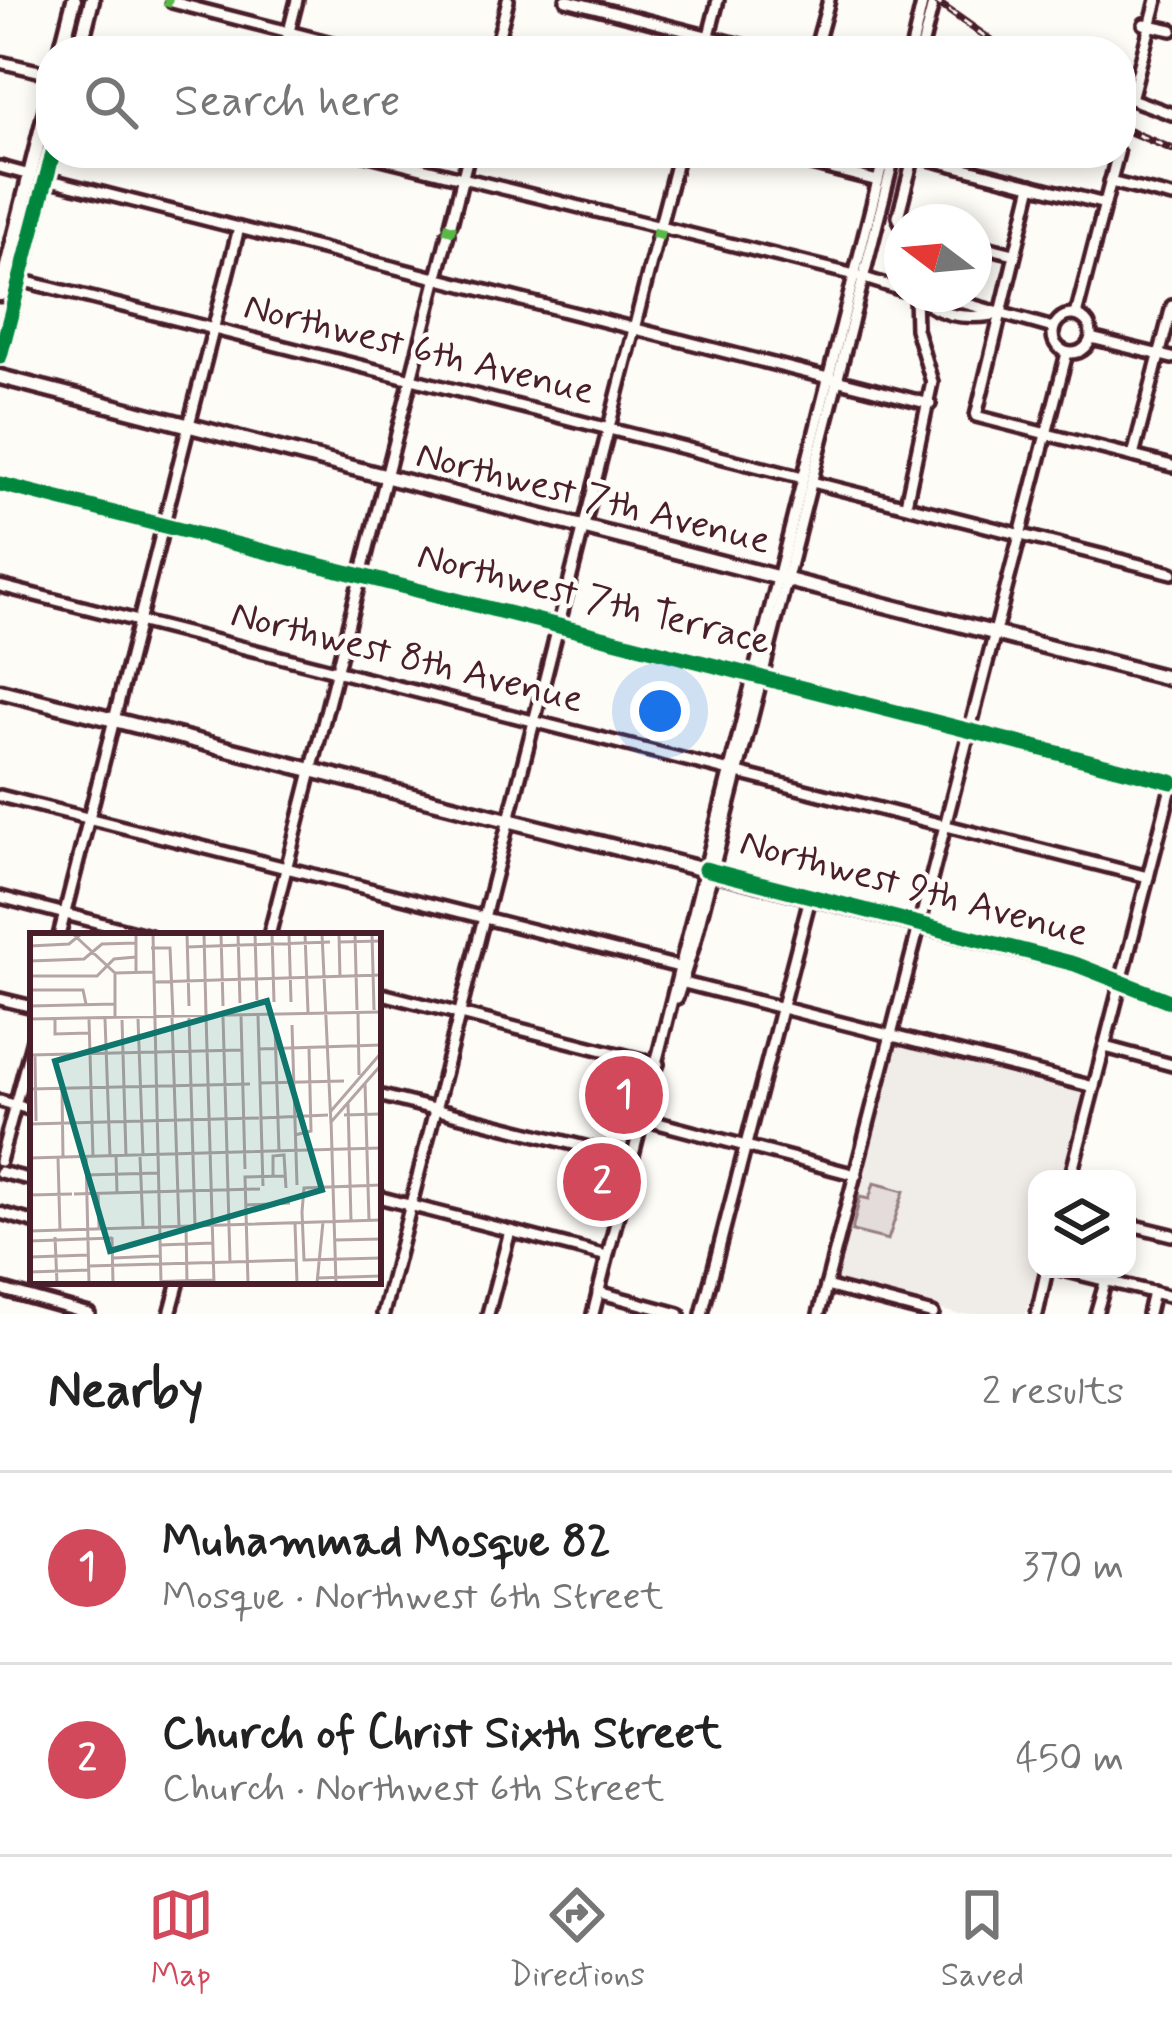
<!DOCTYPE html>
<meta charset="utf-8">
<style>
body{margin:0;font-family:Mynerve,sans-serif;background:#f6f6f6;color:#222}
.controls{position:absolute;right:36px;bottom:36px;display:grid;overflow:hidden;border-radius:24px;box-shadow:0 6px 18px #0003}
.controls button{width:108px;height:108px;display:grid;place-items:center;padding:0;border:0;border-bottom:3px solid #e0e0e0;background:#fff;color:#222;font:60px sans-serif}
.compass{position:absolute;left:884px;top:204px;width:108px;height:108px;border-radius:50%;background:#fff;box-shadow:0 6px 18px #0003;rotate:286deg}
.you{position:absolute;left:660px;top:711px;width:42px;height:42px;margin:-30px;border:9px solid #fff;border-radius:50%;background:#1a73e8;box-shadow:0 0 0 18px #1a73e833}
.badge{display:grid;place-items:center;width:78px;height:78px;border-radius:50%;background:#d1495b;color:#fff;font-size:39px;font-weight:700}
.pin{position:absolute;translate:-50% -50%;border:6px solid #fff;box-shadow:0 3px 12px #0006}
.list{margin:0;padding:0;list-style:none}
h2{display:flex;justify-content:space-between;align-items:center;height:156px;margin:0;padding:0 48px;font-size:51px}
h2 small{font-size:39px;font-weight:400;color:#767676}
.list li{display:grid;grid-template-columns:78px 1fr auto;gap:36px;align-items:center;box-sizing:border-box;height:192px;padding:0 48px;border-top:3px solid #e0e0e0}
.list b{display:block;font-size:45px;white-space:nowrap}
.list p{margin:0;font-size:39px;white-space:nowrap;color:#767676}
.list em{font-size:39px;font-style:normal;color:#767676}
.icon{flex:none;width:66px;height:66px;fill:none;stroke:currentColor;stroke-width:2;stroke-linecap:round;stroke-linejoin:round}
.map{position:relative;flex:none;width:1172px;height:1314px;overflow:hidden}
.search{position:absolute;background:#fff;box-shadow:0 6px 18px #0003;left:36px;right:36px;top:36px;height:132px;display:flex;align-items:center;gap:30px;box-sizing:border-box;padding:0 42px;border-radius:48px;color:#767676;font-size:45px}
.sheet{height:540px;background:#fff}
nav{display:flex;justify-content:space-around;align-items:center;box-sizing:border-box;height:168px;border-top:3px solid #e0e0e0;background:#fff;font-size:33px;color:#767676}
nav a{display:grid;justify-items:center;gap:6px}
nav .on{color:#d1495b}
.map>svg:first-child{display:block}
.built{fill:#f0ece8}
.green{fill:#e3dcda;stroke:#967e82;stroke-width:3}
.lines{fill:none;stroke-linecap:round;stroke-linejoin:round}
.minor-casing{stroke:#4a1f2b;stroke-width:18}
.major-casing{stroke:#4a1f2b;stroke-width:21}
.minor{stroke:#fdfcf7;stroke-width:9}
.major{stroke:#fdfcf7;stroke-width:12}
.rail-casing{stroke:#4a1f2b;stroke-width:8}
.rail{stroke:#fdfcf7;stroke-width:3;stroke-dasharray:9;stroke-linecap:butt}
.quiet{stroke:#58b947;stroke-width:12;stroke-dasharray:24 12;stroke-linecap:butt}
.cycleway-casing{stroke:#fdfcf7;stroke-width:22}
.cycleway{stroke:#00873e;stroke-width:15}
.labels{text-anchor:middle;dominant-baseline:central;stroke-width:9;stroke-linejoin:round;paint-order:stroke}
.street-label{font-size:39px;fill:#4a1f2b;stroke:#fdfcf7}
.inset-road{fill:none;stroke:#b5a4a5;stroke-width:3}
.view{fill:#0f766e;fill-opacity:0.15;stroke:#0f766e;stroke-width:6}
.inset-edge{fill:none;stroke:#4a1f2b;stroke-width:6}
</style>
<div class="map">
<svg width="1172" height="1314" viewBox="0 0 1172 1314">
<rect width="100%" height="100%" fill="#fdfcf7"/>
<filter id="ink" filterUnits="userSpaceOnUse"><feTurbulence type="fractalNoise" baseFrequency=".00833" numOctaves="2"/><feDisplacementMap in="SourceGraphic" scale="24" xChannelSelector="R" yChannelSelector="G"/><feConvolveMatrix kernelMatrix="1 2 1 2 8 2 1 2 1" color-interpolation-filters="sRGB"/></filter>
<g filter="url(#ink)">
<path class="built" d="M896,1044L1085,1092L1062,1179H1037L1038,1269L1026,1314H958L833,1282Z"/>
<path class="green" d="M874,1183L904,1191L888,1240L852,1231L860,1197L869,1199Z"/>
<g class="lines">
<g class="minor-casing">
<g id="minor">
<path d="M566,0L765,51"/>
<path d="M1157,0L1131,99L1172,114"/>
<path d="M172,2L363,51"/>
<path d="M1144,24L1172,30"/>
<path d="M284,51L297,0"/>
<path d="M495,51L508,0"/>
<path d="M705,51L718,0"/>
<path d="M815,51L829,0"/>
<path d="M911,51L923,0"/>
<path d="M921,51L934,0"/>
<path d="M0,62L51,74"/>
<path d="M361,153L855,275L902,290"/>
<path d="M768,153L878,181"/>
<path d="M0,167L30,175"/>
<path d="M47,179L930,404"/>
<path d="M1110,182L1172,197"/>
<path d="M1032,185L976,416L1172,466"/>
<path d="M451,224L469,153"/>
<path d="M902,225L898,217L913,159L921,157L1105,204"/>
<path d="M659,229L679,153"/>
<path d="M974,244L1014,254"/>
<path d="M20,280L803,478"/>
<path d="M915,294C937,316 963,319 993,315"/>
<path d="M932,294L1053,328"/>
<circle cx="1072" cy="334" r="19"/>
<path d="M1076,315L1118,153"/>
<path d="M1091,338L1172,358"/>
<path d="M1133,456L1172,306"/>
<path d="M812,482L1172,573"/>
<path d="M0,484L1172,782"/>
<path d="M906,504L932,382L916,329L915,294"/>
<path d="M0,586L1148,877"/>
<path d="M0,796L679,967"/>
<path d="M0,897L150,936"/>
<path d="M59,936L239,228"/>
<path d="M269,936L448,234"/>
<path d="M684,983L1094,1087"/>
<path d="M378,993L658,1064"/>
<path d="M677,998L694,944L895,153"/>
<path d="M0,999L33,1007"/>
<path d="M1105,1047L1172,1065"/>
<path d="M378,1095L633,1159"/>
<path d="M0,1101L33,1110"/>
<path d="M643,1119L856,1175"/>
<path d="M0,1161L33,1039"/>
<path d="M0,1172L33,1180"/>
<path d="M1070,1179L1172,784"/>
<path d="M378,1197L607,1256"/>
<path d="M0,1213L33,1222"/>
<path d="M1127,1224L1172,1235"/>
<path d="M1059,1269L1172,1297"/>
<path d="M826,1286L933,1314"/>
<path d="M0,1289L89,1314"/>
<path d="M598,1292L679,1314"/>
<path d="M170,1314L179,1281"/>
<path d="M383,1314L657,239"/>
<path d="M488,1314L510,1231"/>
<path d="M593,1314L885,153"/>
<path d="M702,1314L810,898"/>
<path d="M819,1314L1067,353"/>
<path d="M1037,1314L1047,1269"/>
<path d="M1096,1314L1106,1280"/>
<path d="M1148,1314L1153,1292"/>
</g>
</g>
<g class="major-casing">
<g id="major">
<path d="M61,51L74,0"/>
<path d="M79,51L92,0"/>
<path d="M0,294L51,91"/>
<path d="M0,356L53,153"/>
<path d="M0,377L1172,679"/>
<path d="M0,691L1075,964L1172,1002"/>
</g>
</g>
<use href="#minor" class="minor"/>
<use href="#major" class="major"/>
<g class="rail-casing">
<g id="rail">
<path d="M934,0L1006,51"/>
<path d="M1121,128L1172,149"/>
</g>
</g>
<use href="#rail" class="rail"/>
<g class="quiet">
<path d="M164,0L172,2"/>
<path d="M448,234L451,224"/>
<path d="M657,239L659,229"/>
</g>
<g class="cycleway-casing">
<g id="cycleway">
<path d="M0,356L53,153"/>
<path d="M0,484L1172,782"/>
<path d="M705,869L1075,964L1172,1002"/>
</g>
</g>
<use href="#cycleway" class="cycleway"/>
</g>
</g>
<g class="labels">
<g class="street-label">
<text transform="translate(419 350) rotate(14)">Northwest 6th Avenue</text>
<text transform="translate(593 499) rotate(14)">Northwest 7th Avenue</text>
<text transform="translate(594 600) rotate(14)">Northwest 7th Terrace</text>
<text transform="translate(407 658) rotate(14)">Northwest 8th Avenue</text>
<text transform="translate(914 889) rotate(15)">Northwest 9th Avenue</text>
</g>
</g>
<g transform="translate(30 933)">
<rect width="351" height="351" fill="#fdfcf7"/>
<path class="inset-road" d="M43,1L85,40L124,39M106,1V40M123,1L131,350M157,1L159,73M174,1L176,82M191,1L193,73M208,1L210,70M225,1L227,67M242,1L244,69M259,1L261,69M275,1L278,79M292,1L301,191M309,1L310,44M325,1L327,77M342,1L344,77M309,9L351,8M0,13L39,11L51,1M157,14L300,9M121,15H140L143,83M0,28L54,26L72,11L106,10M85,40V84M0,43H67L84,26L106,24M125,49L351,42M0,57H53L56,71M0,73L85,71M328,80L329,142M176,82L184,350M211,83L215,236M228,83L233,253M193,84L197,219M142,85L149,293M159,85L165,293M0,86L351,79M25,86V101L59,100M59,86L63,224M75,86L80,223M108,86L113,222M92,87L96,223M262,92L267,252M245,95L249,218M229,116L351,112M0,122L212,117M5,122L6,188M230,150L314,148M335,150L339,287M0,156L220,151M32,156L33,224M318,170L321,288M301,178L351,120M314,182L351,181M231,185L298,182M301,186L306,350M301,189L351,132M0,191L229,185M265,202L281,198L279,115M197,221L200,329M86,223L87,260M56,224L59,350M110,224L113,294M0,225L351,215M28,225L30,297M57,242L128,240M243,243V223L254,222L256,255M351,252L274,255L272,279L274,327L351,325M68,260L69,296M44,261L230,256M0,262L42,261M0,262L1,298M216,272L260,270M265,290L267,350M156,293L157,349M0,298L351,287M25,304L27,350M82,304L83,350M305,307L351,306M0,308L82,305M130,312L183,310M0,324L58,322M83,325L129,323M59,333L266,327M0,339L59,337M287,345L351,343M78,350L184,347M218,350L215,244L255,243M287,350L293,289"/>
<path class="view" d="M237,68L292,257L80,318L25,128Z"/>
<rect width="351" height="351" class="inset-edge"/>
</g>
</svg>
<div class="controls">
<button><svg class="icon" aria-label="layers" viewBox="0 0 24 24"><path d="M12 4l9 5-9 5-9-5zM3 14l9 5 9-5"/></svg></button>
</div>
<svg class="compass" viewBox="-18 -18 36 36"><path d="M0-13l5 13h-10z" fill="#e53935"/><path d="M0 13l5-13h-10z" fill="#767676"/></svg>
<div class="you"></div>
<div class="pin badge" style="left:624px;top:1095px">1</div>
<div class="pin badge" style="left:602px;top:1182px">2</div>
<div class="search"><svg class="icon" aria-label="search" viewBox="0 0 24 24"><circle cx="10" cy="10" r="6"/><path d="M15 15l6 6"/></svg>Search here</div>
</div>
<section class="sheet">
<h2>Nearby<small>2 results</small></h2>
<ul class="list">
<li><span class="badge">1</span><div><b>Muhammad Mosque 82</b><p>Mosque · Northwest 6th Street</p></div><em>370 m</em></li>
<li><span class="badge">2</span><div><b>Church of Christ Sixth Street</b><p>Church · Northwest 6th Street</p></div><em>450 m</em></li>
</ul>
</section>
<nav>
<a class="on"><svg class="icon" aria-label="map" viewBox="0 0 24 24"><path d="M3 6l6-2 6 2 6-2v14l-6 2-6-2-6 2zM9 4v14M15 6v14"/></svg>Map</a>
<a><svg class="icon" aria-label="directions" viewBox="0 0 24 24"><path d="M12 3l9 9-9 9-9-9zM9 14v-3h6M13 9l2 2-2 2"/></svg>Directions</a>
<a><svg class="icon" aria-label="saved" viewBox="0 0 24 24"><path d="M7 4h10v16l-5-4-5 4z"/></svg>Saved</a>
</nav>
